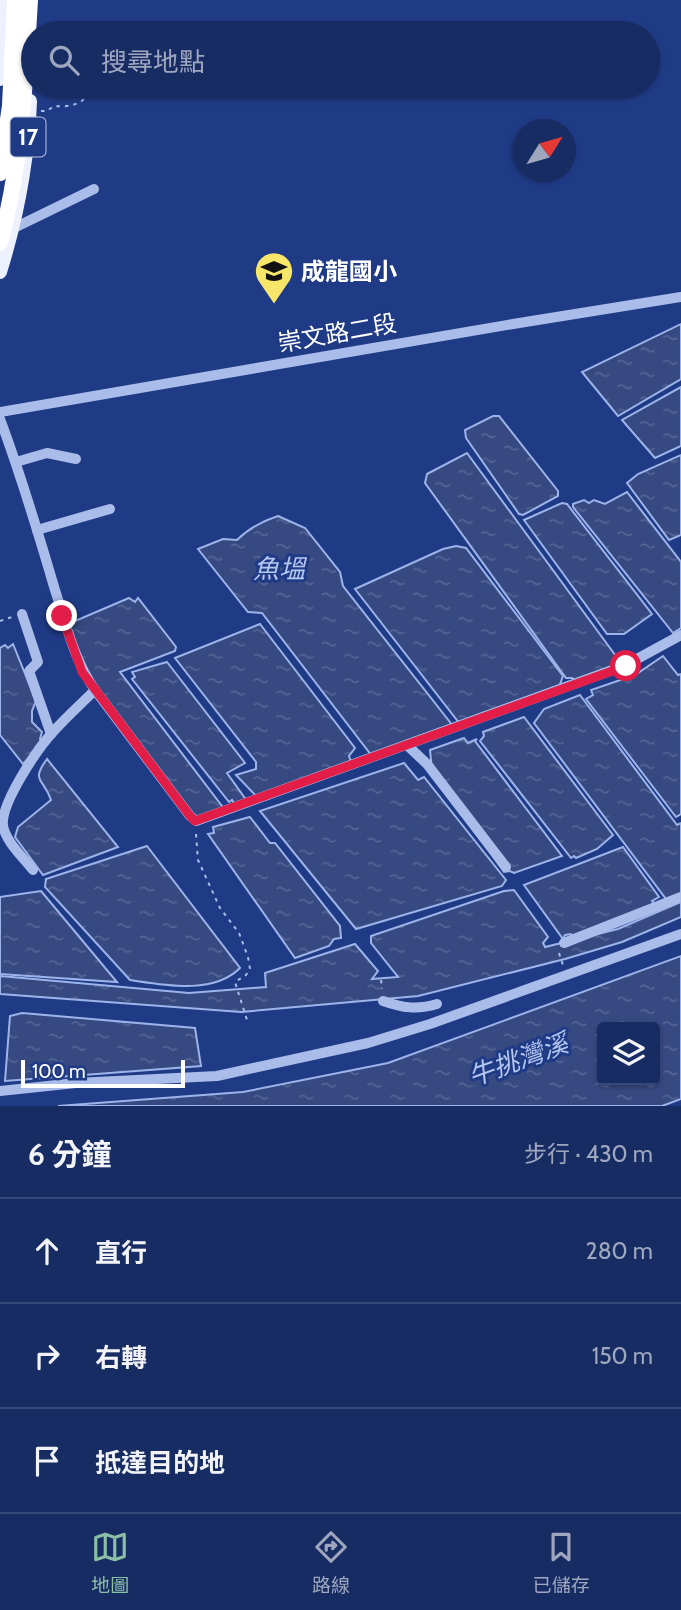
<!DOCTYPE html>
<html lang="zh-TW">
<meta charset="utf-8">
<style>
body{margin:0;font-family:Cabin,"Noto Sans TC",sans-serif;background:#21346a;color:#f1f3f6}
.controls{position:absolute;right:21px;bottom:21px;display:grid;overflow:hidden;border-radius:7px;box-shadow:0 2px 5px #0004}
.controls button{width:63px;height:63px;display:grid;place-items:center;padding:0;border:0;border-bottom:2px solid #364878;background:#182c64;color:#f1f3f6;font:35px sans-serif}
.compass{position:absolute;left:513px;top:119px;width:63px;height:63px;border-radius:50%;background:#182c64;box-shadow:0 2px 5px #0004;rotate:53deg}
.scale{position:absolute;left:21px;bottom:18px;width:164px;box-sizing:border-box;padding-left:7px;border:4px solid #fff;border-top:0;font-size:19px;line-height:24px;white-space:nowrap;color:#fff;-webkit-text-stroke:5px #203b86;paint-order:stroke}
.stop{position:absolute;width:21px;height:21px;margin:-16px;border:5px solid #e11d48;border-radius:50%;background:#fff}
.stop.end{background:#e11d48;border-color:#fff;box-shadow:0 2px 7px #0008}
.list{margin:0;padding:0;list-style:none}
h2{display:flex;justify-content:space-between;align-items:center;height:91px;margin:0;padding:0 28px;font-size:30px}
h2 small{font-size:23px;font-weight:400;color:#9fa7bf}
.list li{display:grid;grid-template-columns:46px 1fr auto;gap:21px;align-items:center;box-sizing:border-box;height:105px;padding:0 28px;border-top:2px solid #364878}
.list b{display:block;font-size:26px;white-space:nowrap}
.list em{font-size:23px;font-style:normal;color:#9fa7bf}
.icon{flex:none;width:38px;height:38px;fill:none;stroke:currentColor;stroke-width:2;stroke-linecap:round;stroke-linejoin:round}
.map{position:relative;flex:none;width:681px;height:1106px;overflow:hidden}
.search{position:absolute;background:#182c64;box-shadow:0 2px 5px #0004;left:21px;right:21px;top:21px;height:77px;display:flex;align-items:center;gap:18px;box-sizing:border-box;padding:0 24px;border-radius:38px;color:#9fa7bf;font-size:26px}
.sheet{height:406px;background:#182c64}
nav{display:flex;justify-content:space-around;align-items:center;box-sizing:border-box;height:98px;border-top:2px solid #364878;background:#182c64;font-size:19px;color:#9fa7bf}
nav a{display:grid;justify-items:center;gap:4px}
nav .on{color:#8abfa5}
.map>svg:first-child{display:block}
.water{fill:url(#water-ripples);stroke:#9db4eb;stroke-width:2;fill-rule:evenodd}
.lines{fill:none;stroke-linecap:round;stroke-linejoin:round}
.path{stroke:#a9bcea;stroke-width:2;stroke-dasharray:3.5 5;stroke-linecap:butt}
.minor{stroke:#a9bcea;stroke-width:10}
.major{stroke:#edf1fe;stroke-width:14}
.highway{stroke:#fff;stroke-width:16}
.highway-bridge{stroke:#fff;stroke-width:16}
.route{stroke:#e11d48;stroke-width:9}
.labels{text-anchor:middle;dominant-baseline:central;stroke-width:6;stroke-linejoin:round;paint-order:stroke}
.shield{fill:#203b86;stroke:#bcc4db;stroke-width:2}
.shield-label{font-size:23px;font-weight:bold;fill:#fff}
.poi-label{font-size:24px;font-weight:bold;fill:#fff;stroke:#203b86;text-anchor:start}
.street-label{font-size:24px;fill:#fff;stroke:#203b86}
.water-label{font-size:26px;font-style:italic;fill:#b5c6f1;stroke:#203b86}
</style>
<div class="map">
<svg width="681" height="1106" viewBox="0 0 681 1106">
<defs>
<pattern id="water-ripples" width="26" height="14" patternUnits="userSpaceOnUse" patternTransform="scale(1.75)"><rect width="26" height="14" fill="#364981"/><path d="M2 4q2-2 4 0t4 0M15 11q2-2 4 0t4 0" fill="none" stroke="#546494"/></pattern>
</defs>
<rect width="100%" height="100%" fill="#203b86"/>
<g class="water">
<path d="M681,324V379L618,416L582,372Z"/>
<path d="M681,387V446L655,458L622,420Z"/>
<path d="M493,416H499L558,491V496L523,515L519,514L466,438L465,430Z"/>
<path d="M467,453L621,663L577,682L572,678H566L425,483L427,474Z"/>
<path d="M681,455V535L669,540L627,483L638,474Z"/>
<path d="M627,492L681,562V628L673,633L573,507V504L584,500L589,503L594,500L605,504Z"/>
<path d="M562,503L567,504L652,614L624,634H607L524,520Z"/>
<path d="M278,516L305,528L340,572L343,586L453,726L372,756L262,613L248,612L198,549L223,539L237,540C248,529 263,521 278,516Z"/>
<path d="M456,546L466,548L563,676L559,687L460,724L355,589L443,549Z"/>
<path d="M129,598L135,602L138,598L176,647L175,651L120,672L225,810L197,821L88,676L70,628L75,621Z"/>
<path d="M260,624L355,748L349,756L352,765L258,798L236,775L256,769V762L175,658Z"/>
<path d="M13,644L36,701L32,711V722L42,732L40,739L42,744L23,764L0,735V648L5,645L8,648Z"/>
<path d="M663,656L678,675L681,674V814L676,817L586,699L593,695L591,690L635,675Z"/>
<path d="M167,662L245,763L227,773L247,801L236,806L232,800L229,802L132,679L135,677L132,672Z"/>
<path d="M580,695L677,825L681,823V897L669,903L534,723L544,709Z"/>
<path d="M524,717L613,835L597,849L576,858L574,856L571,858L480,741L484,736L483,732Z"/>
<path d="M464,738L468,743L477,739L475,741L562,856L514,873L510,871L504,872L432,770L430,750Z"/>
<path d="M47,759L118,847L43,875L15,837L18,827L51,800C44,778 30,782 47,759Z"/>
<path d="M404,763L418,780L424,777L506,880L502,886L356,929L260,811Z"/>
<path d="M250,817L270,843H275L340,926L341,938L334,939L329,946L295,958L208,834L214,833L213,827Z"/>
<path d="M147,846L240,968C213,995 164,985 130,980L45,887L46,879Z"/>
<path d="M623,847L659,897L652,901L657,906L574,938L571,934L565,935L563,939L524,885Z"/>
<path d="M514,890L548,937L543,943L545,947L618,929L681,902V917L622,942L565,959L418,996L241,1012L0,994V976L189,993L266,987L265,973L355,944L378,971L372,979L398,977L371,943V936L504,891Z"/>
<path d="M41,891L117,982L0,974V897Z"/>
<path d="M681,956V1099L662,1106H58L243,1092L388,1063ZM602,1027H655V1080H602Z"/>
<path d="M22,1013L195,1028L201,1066L5,1081L10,1016Z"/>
</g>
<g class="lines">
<g class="path">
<path d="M41,111H47L54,106C66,107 79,106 87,96"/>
<path d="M0,621L12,617"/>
<path d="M196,834L198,860L220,908L239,933L248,957L250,969L246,975L235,982L247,1020"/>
<path d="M559,953L563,965"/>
<path d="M381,980L382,989"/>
</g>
<g class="minor">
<path d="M8,226L14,228L94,189"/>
<path d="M0,412L513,324L681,297"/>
<path d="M0,419C21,475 38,532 55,590C66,624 74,660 95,690C81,704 66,717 53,732C38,748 0,804 3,826C6,842 23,857 33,870"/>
<path d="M16,462L47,453L76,459"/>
<path d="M37,530L110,509"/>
<path d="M22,614L38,662L29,671L51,734"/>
<path d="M95,690L190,816L196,821L626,665L681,635"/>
<path d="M408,746L427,764L506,867"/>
<path d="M564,943L681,897"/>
<path d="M383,1001C403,1008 417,1010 437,1004"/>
<path d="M0,1091L76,1083L217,1076L368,1043L430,1024L681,934"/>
</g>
<g class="major">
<path d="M0,79L4,0"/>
<path d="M0,272C17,217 28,159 30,101"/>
</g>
<path class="highway" d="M0,173L10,106L15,0"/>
<path class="highway-bridge" d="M0,243C22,163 25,82 30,0"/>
</g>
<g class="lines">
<path class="route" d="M62,616L82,672L190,816L195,821L626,666"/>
</g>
<defs>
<g id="school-pin" transform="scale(2.0125)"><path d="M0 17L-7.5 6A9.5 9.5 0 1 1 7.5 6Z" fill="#f7e66a" stroke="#203b86"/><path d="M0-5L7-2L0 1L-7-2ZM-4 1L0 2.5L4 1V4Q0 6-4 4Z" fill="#111"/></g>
</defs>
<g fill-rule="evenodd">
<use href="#school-pin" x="274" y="271"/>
</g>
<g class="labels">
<rect class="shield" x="10.5" y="117.5" width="35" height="39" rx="5"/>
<g class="shield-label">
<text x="28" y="137">17</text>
</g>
<g class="poi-label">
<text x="301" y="271">成龍國小</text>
</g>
<g class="street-label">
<text transform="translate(337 333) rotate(-10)">崇文路二段</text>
</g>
<g class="water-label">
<text x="279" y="569">魚塭</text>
<text transform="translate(518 1060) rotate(-20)">牛挑灣溪</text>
</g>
</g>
</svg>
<div class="controls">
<button><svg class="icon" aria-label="layers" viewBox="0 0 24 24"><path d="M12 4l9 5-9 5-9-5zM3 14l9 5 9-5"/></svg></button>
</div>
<svg class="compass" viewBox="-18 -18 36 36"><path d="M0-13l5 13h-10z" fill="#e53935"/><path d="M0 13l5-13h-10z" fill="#9fa7bf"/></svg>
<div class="scale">100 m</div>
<div class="stop" style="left:626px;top:666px"></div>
<div class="stop end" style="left:62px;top:616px"></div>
<div class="search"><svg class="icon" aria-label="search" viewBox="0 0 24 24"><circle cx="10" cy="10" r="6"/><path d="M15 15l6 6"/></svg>搜尋地點</div>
</div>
<section class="sheet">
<h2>6 分鐘<small>步行 · 430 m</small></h2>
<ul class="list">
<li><svg class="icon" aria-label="ahead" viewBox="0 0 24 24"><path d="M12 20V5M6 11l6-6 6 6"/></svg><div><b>直行</b></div><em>280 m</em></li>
<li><svg class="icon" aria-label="right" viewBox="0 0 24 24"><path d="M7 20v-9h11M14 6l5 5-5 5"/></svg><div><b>右轉</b></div><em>150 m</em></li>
<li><svg class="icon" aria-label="arrive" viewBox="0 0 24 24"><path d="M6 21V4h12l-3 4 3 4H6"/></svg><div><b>抵達目的地</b></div></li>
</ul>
</section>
<nav>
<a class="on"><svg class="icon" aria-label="map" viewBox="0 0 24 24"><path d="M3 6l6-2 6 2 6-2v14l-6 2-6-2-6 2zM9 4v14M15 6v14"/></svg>地圖</a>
<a><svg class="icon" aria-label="directions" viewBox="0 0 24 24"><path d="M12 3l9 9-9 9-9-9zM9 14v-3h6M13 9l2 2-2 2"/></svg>路線</a>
<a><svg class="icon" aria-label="saved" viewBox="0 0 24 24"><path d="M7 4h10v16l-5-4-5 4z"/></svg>已儲存</a>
</nav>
